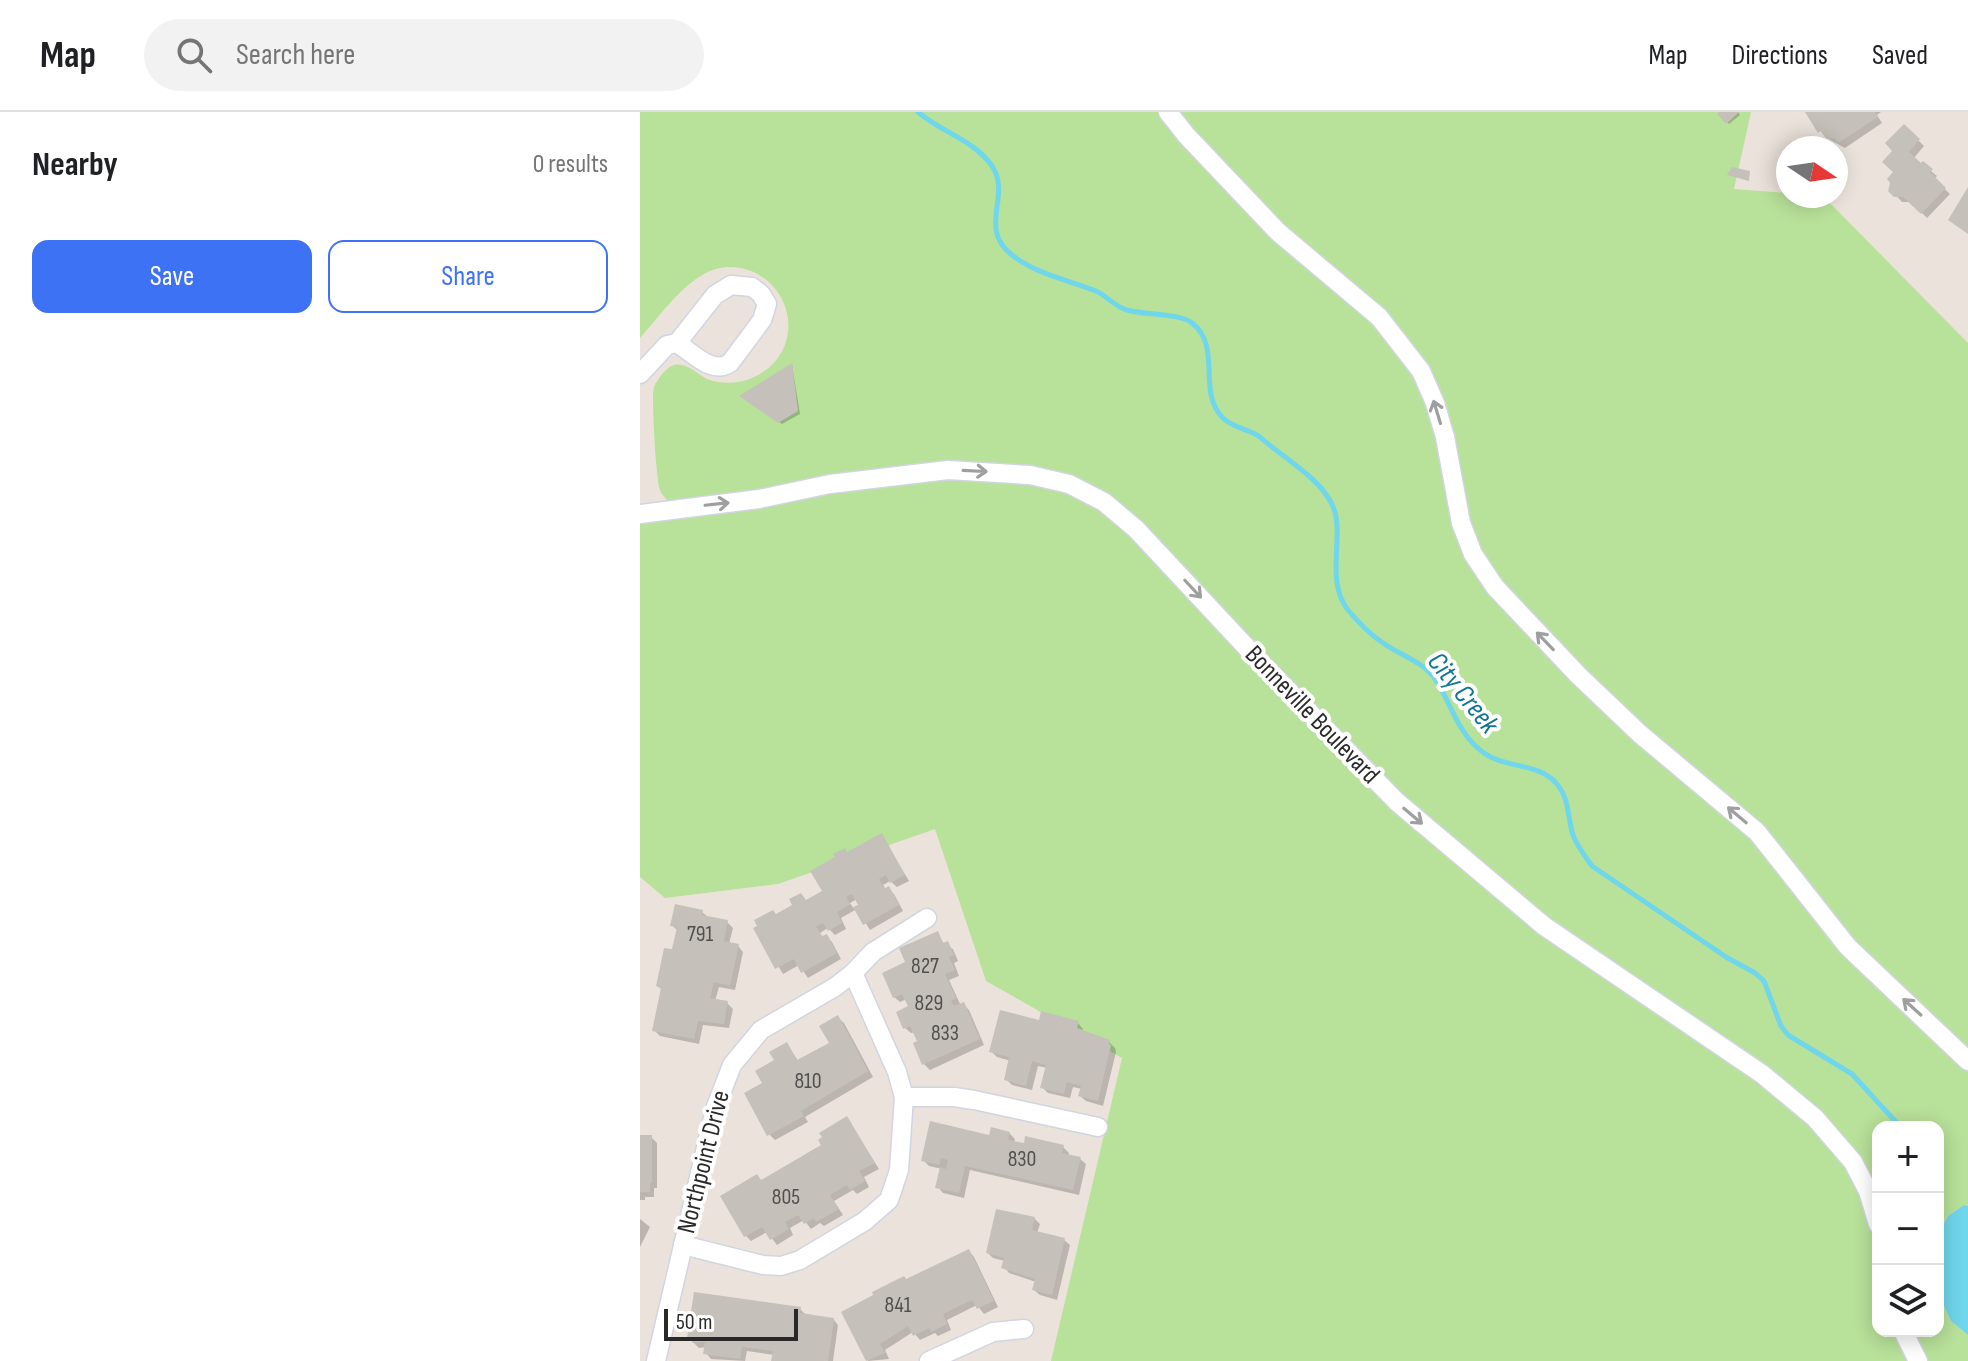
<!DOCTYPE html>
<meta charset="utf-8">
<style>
body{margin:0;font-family:"Sofia Sans Condensed",sans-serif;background:#f2f2f2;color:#202124}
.controls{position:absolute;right:24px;bottom:24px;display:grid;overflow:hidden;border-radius:16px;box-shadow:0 4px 20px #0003}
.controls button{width:72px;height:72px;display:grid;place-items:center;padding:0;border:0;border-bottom:2px solid #e0e0e0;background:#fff;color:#202124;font:40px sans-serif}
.compass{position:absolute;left:1136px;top:24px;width:72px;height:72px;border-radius:50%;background:#fff;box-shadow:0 4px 20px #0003;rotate:103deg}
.scale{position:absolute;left:24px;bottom:20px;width:134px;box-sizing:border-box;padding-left:8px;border:4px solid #292929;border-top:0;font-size:22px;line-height:28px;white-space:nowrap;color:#292929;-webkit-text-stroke:6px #fff;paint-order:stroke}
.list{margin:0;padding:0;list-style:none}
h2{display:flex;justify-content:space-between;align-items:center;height:104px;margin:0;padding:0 32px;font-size:34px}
h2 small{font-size:26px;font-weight:400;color:#757577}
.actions{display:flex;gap:16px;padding:24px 32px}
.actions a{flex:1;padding:18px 0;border:2px solid #3e72f5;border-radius:16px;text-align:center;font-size:28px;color:#3e72f5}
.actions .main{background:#3e72f5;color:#fff}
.icon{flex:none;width:44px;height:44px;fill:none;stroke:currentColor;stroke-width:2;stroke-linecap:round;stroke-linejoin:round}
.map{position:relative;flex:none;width:1328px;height:1249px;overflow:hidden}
header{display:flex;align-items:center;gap:48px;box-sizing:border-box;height:112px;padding:0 40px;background:#fff;border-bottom:2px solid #e0e0e0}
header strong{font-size:38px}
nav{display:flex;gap:44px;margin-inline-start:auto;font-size:28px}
.search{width:560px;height:72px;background:#f2f2f2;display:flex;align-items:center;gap:20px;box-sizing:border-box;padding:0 28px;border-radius:44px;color:#757577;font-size:30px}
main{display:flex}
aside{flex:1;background:#fff}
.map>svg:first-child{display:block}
.green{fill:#b8e199}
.water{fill:#70d6eb}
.shadow{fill:#0003;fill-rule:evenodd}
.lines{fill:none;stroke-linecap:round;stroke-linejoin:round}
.stream{stroke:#70d6eb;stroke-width:5}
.building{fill:#c6c0bb}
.minor-casing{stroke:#d1d5e2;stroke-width:21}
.minor{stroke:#fff;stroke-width:18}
.oneway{stroke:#9f9f9f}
.labels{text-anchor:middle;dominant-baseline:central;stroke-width:8;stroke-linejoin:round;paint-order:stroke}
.number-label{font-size:22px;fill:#504f4e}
.street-label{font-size:26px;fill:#292929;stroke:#fff}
.water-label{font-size:28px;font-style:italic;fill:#117596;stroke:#fff}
</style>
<header>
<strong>Map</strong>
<div class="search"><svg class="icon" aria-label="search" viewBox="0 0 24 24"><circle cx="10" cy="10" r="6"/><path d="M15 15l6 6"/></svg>Search here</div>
<nav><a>Map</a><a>Directions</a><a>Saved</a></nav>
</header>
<main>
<aside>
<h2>Nearby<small>0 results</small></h2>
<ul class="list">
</ul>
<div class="actions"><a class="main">Save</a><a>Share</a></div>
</aside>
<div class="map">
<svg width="1328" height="1249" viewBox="0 0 1328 1249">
<rect width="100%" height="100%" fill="#ebe3db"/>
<path class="green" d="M0,0H1111L1094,77L1148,81V84H1183L1328,231V1094L1324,1093L1308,1104L1298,1123V1015H1238V1219H1298V1181L1311,1209L1328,1223V1249H411L482,946L346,869L295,717L138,772L25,786L0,765V402L36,396C31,391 22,384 20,378C16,368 11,283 14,275C17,268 26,255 34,253C47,250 57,262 67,267C96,278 132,264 144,235C163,189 117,141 70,159C42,171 20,204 0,226Z"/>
<path class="water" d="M1324,1093L1328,1094V1223L1311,1209L1298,1181V1123L1308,1104Z"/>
<g class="shadow">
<path d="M1082,0H1098L1100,3L1089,12L1080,2Z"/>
<path d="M1167,0H1241L1237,3L1242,11L1205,36L1185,25Z"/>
<path d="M1264,14L1284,34L1273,47L1291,59L1297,64L1294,67L1310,82L1287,106L1271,90H1262L1251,78L1255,60V39Z"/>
<path d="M152,253L160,302L142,312L102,285Z"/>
<path d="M241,723L269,769L257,775L250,769L243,773L246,778L248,777L254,782L263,799L230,818L217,797L201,806L206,817L195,823L188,816L180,821L183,826L186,824L192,830L201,847L168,866L159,853L143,862L116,817L184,780L208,742ZM217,787L220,794L214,797L210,791Z"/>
<path d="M62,800L69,806L87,810L93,816L89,832L98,834L103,840L95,878L79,875L75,889L87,891L93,897L89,916L63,913L59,932L20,924L14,918L22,878L18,874L33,840L38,819L32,813Z"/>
<path d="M297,822L305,833L313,837L318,849L314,851L319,864L309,868L321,894L323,892L329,898L344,933L290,958L284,952L275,932L279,930L275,920L271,921L265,916L270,895L267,887L260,890L254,885L268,851Z"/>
<path d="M198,906L204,911L233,965L165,1005L168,1010L135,1028L129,1022L125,972L136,949L147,933L159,950L191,932Z"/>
<path d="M400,911H438L443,917L442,919L469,930L475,936L476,940L463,994L446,989L440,984L442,977L433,975L430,986L408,981L402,975L407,956L398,954L392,978L372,973L366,967L371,949L357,945L351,939Z"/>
<path d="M207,1006L239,1057L224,1065L229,1075L217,1082L213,1078L194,1089L203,1103L184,1114L180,1111L171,1117L164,1108L150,1116L153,1123L137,1133L127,1120L111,1129L106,1124L122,1070L184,1033Z"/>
<path d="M369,1021L375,1027L374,1031L423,1035L429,1041L428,1044L440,1047L446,1052L439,1083L330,1058L324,1086L303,1081L298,1075L302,1057L289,1054L283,1048L351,1025Z"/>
<path d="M0,1025H11L17,1031V1076H14V1085H5V1088H0Z"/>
<path d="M394,1106L400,1112L397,1121L424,1128L430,1133L417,1188L400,1183L394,1178L396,1170L369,1161L364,1155L365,1149L353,1146L348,1141Z"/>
<path d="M0,1107L10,1115L0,1135Z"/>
<path d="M329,1139L334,1145L358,1195L344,1202L337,1193L307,1208L311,1218L298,1224L295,1221L280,1228L273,1220L245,1238L249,1247L228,1249L203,1200Z"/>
<path d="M160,1197L165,1202L193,1207L198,1213L193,1249H133L134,1243L107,1239L105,1249L71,1247L66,1241L67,1235L59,1236L49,1226Z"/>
</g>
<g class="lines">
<path class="stream" d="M278,0C301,20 334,28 352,54C372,84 337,116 372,143C396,162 428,168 456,179C467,184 475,195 487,198C503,203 540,201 552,211C583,235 556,279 583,306C593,316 609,317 620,325C643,346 683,367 694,397C704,426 685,469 708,498C718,510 731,523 743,531C760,543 781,549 794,565C811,590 817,622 844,641C865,656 899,651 916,671C930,687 927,704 933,723C937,734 945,744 952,754L1086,845L1115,861L1124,869L1141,914L1148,923L1212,962L1255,1009"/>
</g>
<g class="building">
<path d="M1079,0H1099L1086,12L1077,2Z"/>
<path d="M1165,0H1235L1238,5L1198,31L1195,27H1187L1181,19L1178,21Z"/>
<path d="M1264,12L1280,27L1269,40L1281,51L1283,49L1293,57L1290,60L1306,76L1281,102L1263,85H1254L1248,79L1250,71L1247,67L1253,60L1242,50L1252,39L1245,31Z"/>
<path d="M1092,55L1110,59L1109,69L1087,63Z"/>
<path d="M1328,75V122L1308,108Z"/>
<path d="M152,251L158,299L138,311L99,284Z"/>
<path d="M242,721L265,763L250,771L246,763L239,767L244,777L249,774L259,793L223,813L213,795L218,793L212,782L206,785L210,792L197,800L202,811L188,819L183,811L176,815L182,824L187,822L197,841L161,861L154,847L135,857L113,816L117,814L114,808L133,798L136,802L152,793L149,787L161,781L166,788L182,779L170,759L195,745L193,742L205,736L207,740Z"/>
<path d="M35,792L63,798L62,803L88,808L84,829L99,832L90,874L74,870L70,886L88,889L84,912L58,909L54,927L12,919L21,876L16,874L24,836L32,837L37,815L30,814Z"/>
<path d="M298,819L303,831L308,829L314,843L309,845L315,858L305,862L316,886L311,889L314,894L324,890L340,927L282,953L273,931L277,929L270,914L263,917L256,900L268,894L262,882L253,886L242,861L265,850L259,836Z"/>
<path d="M360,898L399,908L401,899L439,909L437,916L470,928L469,932L471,933L458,989L438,984L441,974L427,970L424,982L400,976L406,953L392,949L386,974L364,968L369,945L349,940Z"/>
<path d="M198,903L228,959L161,999L164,1004L127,1024L104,981L122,971L115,959L134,948L129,940L147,930L157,948L189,931L179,914Z"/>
<path d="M207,1004L235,1051L219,1059L225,1069L210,1078L207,1073L190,1083L199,1097L176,1110L174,1106L164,1112L158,1103L145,1110L149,1117L130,1128L122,1115L104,1125L80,1084L117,1062L121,1068L181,1033L178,1028L182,1025L179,1021Z"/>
<path d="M290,1009L349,1023L351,1015L370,1020L368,1028L384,1031L385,1024L424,1033L422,1041L441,1045L433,1078L325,1054L319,1081L295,1076L300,1055L306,1057L308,1048L301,1046L299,1053L281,1049Z"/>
<path d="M0,1023H12V1071H10V1080H0Z"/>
<path d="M356,1097L395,1105L392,1118L425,1126L412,1183L392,1178L395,1167L361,1156L364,1146L346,1141Z"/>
<path d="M329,1137L354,1189L337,1197L332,1188L319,1194L303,1202L307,1212L291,1220L289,1216L273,1224L268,1214L240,1232L245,1241L226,1249L201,1200L233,1183L232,1180L264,1164L266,1167Z"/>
<path d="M54,1180L161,1195L160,1201L194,1206L188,1249H131L133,1239L102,1235L100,1247L63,1242L65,1230L52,1231V1227L47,1226Z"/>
</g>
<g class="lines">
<g class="minor-casing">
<g id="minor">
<path d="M528,0L546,23L638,120L739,205L781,259L795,291L805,325L821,411L833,442L855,475L938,563L1000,622L1117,720L1208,835L1328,949"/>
<path d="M0,262L27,233L37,231L75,183L91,173L112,175L121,182L127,192L122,208L90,251C72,263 53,241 37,231"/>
<path d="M0,402L119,387L190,372L308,358L390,363L429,372L464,390L496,417L623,553L757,690L904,814L1122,962L1175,1006L1213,1050L1228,1079L1238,1112"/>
<path d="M264,985H314L334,988L458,1015"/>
<path d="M43,1133L123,1153L141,1154L160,1148L225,1109L249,1088L259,1058L264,985L257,960L213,861"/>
<path d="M1263,1219L1278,1249"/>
<path d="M16,1249L75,997L92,953L121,918L195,875L213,861L233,840L287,806"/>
<path d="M289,1249L353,1220L384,1217"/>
</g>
</g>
<use href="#minor" class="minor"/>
</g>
<defs><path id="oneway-shaft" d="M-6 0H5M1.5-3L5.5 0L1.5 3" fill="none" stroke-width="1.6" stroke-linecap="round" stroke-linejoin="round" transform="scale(2)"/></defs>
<g class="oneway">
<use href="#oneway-shaft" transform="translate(797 300) rotate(-107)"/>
<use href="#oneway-shaft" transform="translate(335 359) rotate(3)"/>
<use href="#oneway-shaft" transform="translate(77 392) rotate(-6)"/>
<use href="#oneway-shaft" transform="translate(553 477) rotate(47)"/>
<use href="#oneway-shaft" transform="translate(905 529) rotate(-134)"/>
<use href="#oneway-shaft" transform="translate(1097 703) rotate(-140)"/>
<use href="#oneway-shaft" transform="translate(773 704) rotate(40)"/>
<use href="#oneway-shaft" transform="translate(1272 895) rotate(-138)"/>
</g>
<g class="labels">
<g class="number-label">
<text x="60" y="822">791</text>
<text x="285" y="854">827</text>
<text x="289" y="891">829</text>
<text x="305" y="921">833</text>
<text x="168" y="969">810</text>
<text x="382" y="1047">830</text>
<text x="146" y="1085">805</text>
<text x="258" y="1193">841</text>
</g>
<g class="street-label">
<text transform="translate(672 603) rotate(46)">Bonneville Boulevard</text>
<text transform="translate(64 1050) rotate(-76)">Northpoint Drive</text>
</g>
<g class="water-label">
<text transform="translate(823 581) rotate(51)">City Creek</text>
</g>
</g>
</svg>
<div class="controls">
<button>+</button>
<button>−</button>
<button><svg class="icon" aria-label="layers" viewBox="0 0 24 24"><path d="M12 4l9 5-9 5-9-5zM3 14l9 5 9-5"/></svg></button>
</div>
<svg class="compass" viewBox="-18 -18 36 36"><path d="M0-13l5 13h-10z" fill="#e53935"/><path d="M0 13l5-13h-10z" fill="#757577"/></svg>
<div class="scale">50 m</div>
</div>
</main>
